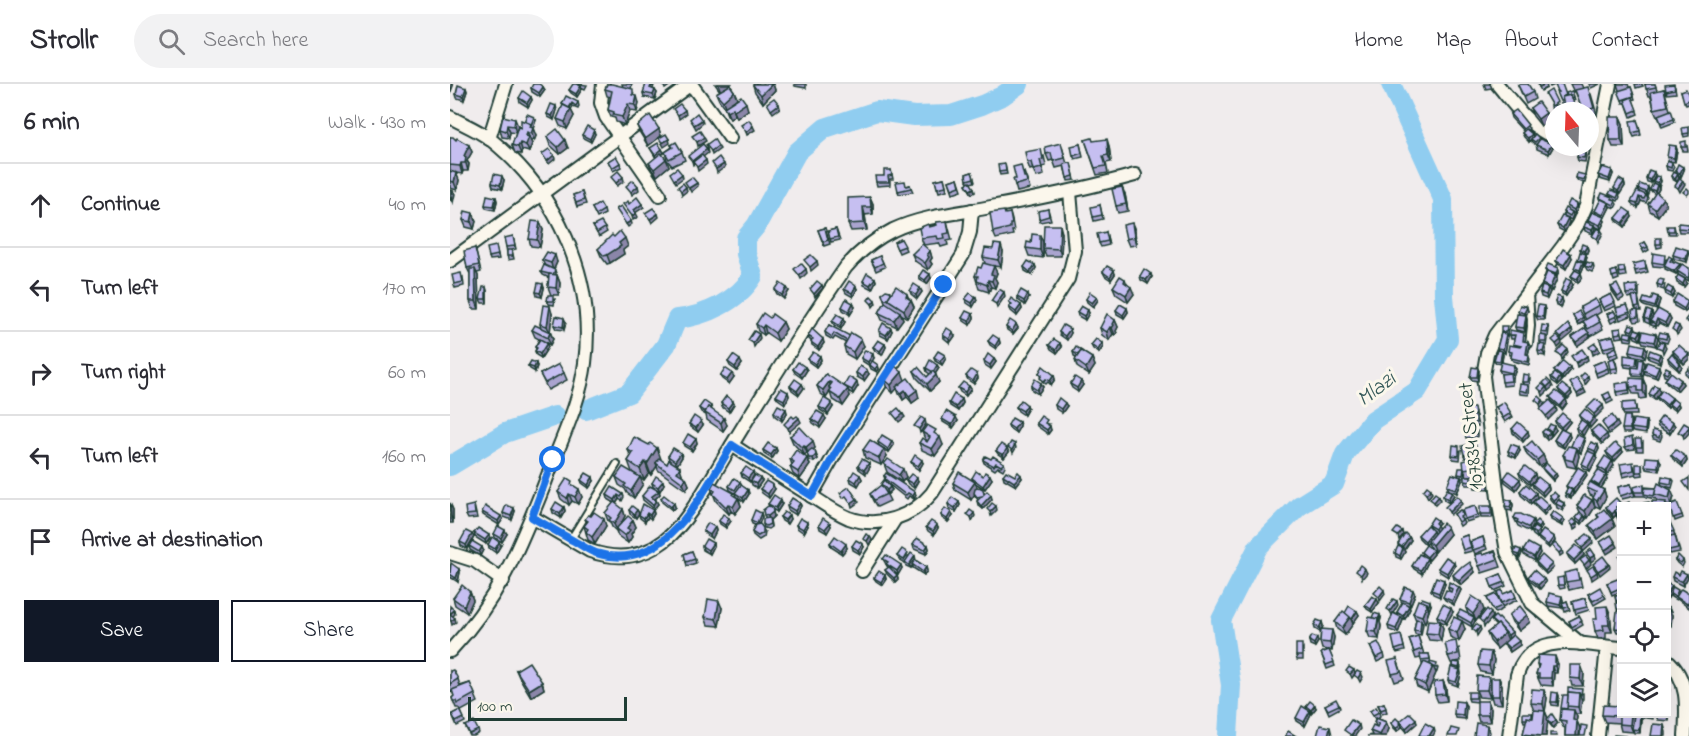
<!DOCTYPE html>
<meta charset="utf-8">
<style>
body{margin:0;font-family:"Indie Flower",sans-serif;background:#f2f2f3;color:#2b2b33}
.controls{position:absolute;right:18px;bottom:18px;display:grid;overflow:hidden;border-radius:0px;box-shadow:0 6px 24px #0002}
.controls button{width:54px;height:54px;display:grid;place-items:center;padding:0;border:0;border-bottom:2px solid #e1e1e2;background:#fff;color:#2b2b33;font:30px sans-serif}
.compass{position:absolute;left:1095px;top:18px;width:54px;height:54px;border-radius:50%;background:#fff;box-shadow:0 6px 24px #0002;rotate:341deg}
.scale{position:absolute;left:18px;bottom:15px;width:159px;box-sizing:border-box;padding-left:6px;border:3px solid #1f3d34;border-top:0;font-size:16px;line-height:21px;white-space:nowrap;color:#1f3d34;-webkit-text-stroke:4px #fbf7ec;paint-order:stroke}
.stop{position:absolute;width:18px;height:18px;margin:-14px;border:4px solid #1a73e8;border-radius:50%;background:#fff}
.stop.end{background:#1a73e8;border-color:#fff;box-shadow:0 2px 6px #0008}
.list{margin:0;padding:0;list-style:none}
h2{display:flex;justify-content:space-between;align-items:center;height:78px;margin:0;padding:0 24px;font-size:26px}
h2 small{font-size:20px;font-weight:400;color:#7c7c81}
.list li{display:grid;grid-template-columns:39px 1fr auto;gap:18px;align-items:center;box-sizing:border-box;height:84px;padding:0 24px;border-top:2px solid #e1e1e2}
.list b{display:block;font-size:22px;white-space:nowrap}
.list em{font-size:20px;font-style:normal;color:#7c7c81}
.actions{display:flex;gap:12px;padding:18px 24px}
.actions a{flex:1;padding:14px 0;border:2px solid #111827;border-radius:0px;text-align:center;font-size:21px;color:#111827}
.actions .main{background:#111827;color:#fff}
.icon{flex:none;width:33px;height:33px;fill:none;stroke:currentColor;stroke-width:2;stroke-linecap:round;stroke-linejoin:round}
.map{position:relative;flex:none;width:1239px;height:652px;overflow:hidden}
header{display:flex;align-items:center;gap:36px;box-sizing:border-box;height:84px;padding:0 30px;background:#fff;border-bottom:2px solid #e1e1e2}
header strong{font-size:28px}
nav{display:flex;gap:33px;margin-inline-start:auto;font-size:21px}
.search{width:420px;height:54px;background:#f2f2f3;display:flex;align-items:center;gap:15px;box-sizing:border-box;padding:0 21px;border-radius:33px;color:#7c7c81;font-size:22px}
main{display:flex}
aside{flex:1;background:#fff}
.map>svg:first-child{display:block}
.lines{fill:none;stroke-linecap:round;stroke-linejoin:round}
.river{stroke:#90cdf0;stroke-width:20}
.lane-casing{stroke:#1f3d34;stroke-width:10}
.street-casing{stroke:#1f3d34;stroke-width:16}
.lane{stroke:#fbf7ec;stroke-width:6}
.street{stroke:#fbf7ec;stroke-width:12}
.wall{fill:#aaa4cf;stroke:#1f3d34;stroke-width:1.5}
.shaded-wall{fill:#8b86a9;stroke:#1f3d34;stroke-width:1.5}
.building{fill:#c6bff1;stroke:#1f3d34;stroke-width:1.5}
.route{stroke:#1a73e8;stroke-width:8}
.labels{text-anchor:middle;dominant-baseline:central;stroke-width:6;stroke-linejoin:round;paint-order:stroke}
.street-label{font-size:21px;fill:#1f3d34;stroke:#fbf7ec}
.water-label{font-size:22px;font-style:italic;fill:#365a5a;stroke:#fbf7ec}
</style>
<header>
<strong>Strollr</strong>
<div class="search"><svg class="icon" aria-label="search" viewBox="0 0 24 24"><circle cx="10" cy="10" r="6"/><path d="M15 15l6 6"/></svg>Search here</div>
<nav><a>Home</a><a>Map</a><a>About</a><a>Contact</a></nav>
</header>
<main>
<aside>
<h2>6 min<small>Walk · 430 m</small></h2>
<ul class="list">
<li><svg class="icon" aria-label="ahead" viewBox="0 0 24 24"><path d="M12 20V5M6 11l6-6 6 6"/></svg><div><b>Continue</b></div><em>40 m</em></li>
<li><svg class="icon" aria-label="left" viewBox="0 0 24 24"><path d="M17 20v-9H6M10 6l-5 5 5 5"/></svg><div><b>Turn left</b></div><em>170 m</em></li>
<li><svg class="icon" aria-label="right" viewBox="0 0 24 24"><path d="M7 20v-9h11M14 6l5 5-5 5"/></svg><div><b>Turn right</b></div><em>60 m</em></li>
<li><svg class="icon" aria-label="left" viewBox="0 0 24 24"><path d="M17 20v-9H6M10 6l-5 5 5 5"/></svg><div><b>Turn left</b></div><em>160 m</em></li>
<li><svg class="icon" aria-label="arrive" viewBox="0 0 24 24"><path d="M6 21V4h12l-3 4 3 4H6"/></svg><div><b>Arrive at destination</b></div></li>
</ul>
<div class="actions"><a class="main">Save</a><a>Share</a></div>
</aside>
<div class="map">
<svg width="1239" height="652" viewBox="0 0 1239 652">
<rect width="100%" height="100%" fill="#f0eced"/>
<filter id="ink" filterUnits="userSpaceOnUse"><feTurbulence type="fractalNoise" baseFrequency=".0167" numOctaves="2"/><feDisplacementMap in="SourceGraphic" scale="12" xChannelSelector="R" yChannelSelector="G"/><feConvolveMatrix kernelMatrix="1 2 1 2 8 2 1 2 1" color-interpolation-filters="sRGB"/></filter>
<g filter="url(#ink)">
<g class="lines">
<g class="river">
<path d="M136,326L179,309L216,261L227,235C255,232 288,217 303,192L296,170V154L306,142L347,68L375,44L427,27L464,32L501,31L532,21L552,12L569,0"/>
<path d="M0,382L55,349L105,332"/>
<path d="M778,652L781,601L771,536L808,463L849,422L884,400L895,370L923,336L967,307L998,255L994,212L993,115L941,0"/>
</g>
<g class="lane-casing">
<g id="lane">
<path d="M1079,260L1081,242L1079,210"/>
<path d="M121,455L167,380"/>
</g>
</g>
<g class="street-casing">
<g id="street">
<path d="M153,0L151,19L156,33L210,111"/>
<path d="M1047,0C1063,19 1080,44 1104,53"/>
<path d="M0,33C13,40 28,46 40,55C106,107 146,194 135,279C130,320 109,360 95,399C69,464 49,515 0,567"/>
<path d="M39,55L56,0"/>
<path d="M0,177L241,0L280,54"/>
<path d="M282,361C305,376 328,391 352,406C367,415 382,427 399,434C429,445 462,433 482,409L618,195L625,167L620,108"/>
<path d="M361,412L385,370L513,171L520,148L522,126"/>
<path d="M82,433L140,467C166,476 192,474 214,457C240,437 262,392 280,364C317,303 355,242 396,183C409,168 425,155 443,146C473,132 509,129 541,123C590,114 638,104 685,91"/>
<path d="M0,469L25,477L53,497"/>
<path d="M412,487L445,435"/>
<path d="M1131,560L1082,519L1057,468L1048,414L1033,292L1037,269L1045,251L1113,162L1128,140L1136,122L1160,0"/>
<path d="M1216,575C1239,594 1237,623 1235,652"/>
<path d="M1059,652L1067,591C1082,544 1135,562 1172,564"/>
<path d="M1148,652L1157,563"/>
</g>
</g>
<use href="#lane" class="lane"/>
<use href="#street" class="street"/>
</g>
<g class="wall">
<path d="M129,0L137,1L135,5L131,3L132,5L127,13L121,9L119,6L129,1Z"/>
<path d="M172,0H182L181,5L189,19L187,28L180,27L175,41L166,38L165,34L161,33L158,26L161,13L157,12L155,5L173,3Z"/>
<path d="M265,0H281L280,1L284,7L287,14L298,26L287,34L285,31L280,35L277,31L274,23L269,16L266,9L270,7Z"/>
<path d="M304,0H323L325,6L313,19L305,8L303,1Z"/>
<path d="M344,0H356V4L345,2Z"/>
<path d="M1034,0H1040L1042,4L1036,5Z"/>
<path d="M1096,0L1097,4L1091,7L1089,3Z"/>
<path d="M1099,0H1107L1100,3Z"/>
<path d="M1120,0H1131L1133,4L1141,10L1147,31L1140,33V27H1133L1125,7L1124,8Z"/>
<path d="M1139,0H1150L1141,4Z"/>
<path d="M1167,0H1178L1179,3H1181L1185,15L1183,16L1188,30L1181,33L1176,19H1173Z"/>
<path d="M1185,0H1192L1193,2L1186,4Z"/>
<path d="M1195,0H1205L1207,7L1214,5L1220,26L1225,38L1212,43L1208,32H1207L1204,25L1201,12H1199Z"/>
<path d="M204,1L203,5L207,9L205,15L194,13L193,9Z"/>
<path d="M1068,1L1083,8L1085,15L1076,20Z"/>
<path d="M93,3L95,6L90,13L82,8L81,4Z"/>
<path d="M1225,3L1226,9L1217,10L1216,7Z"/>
<path d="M16,4L17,7L14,16L7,14L6,10Z"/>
<path d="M1122,7L1125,16L1123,17L1126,27H1115L1113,20L1112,21L1108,12V8L1116,12Z"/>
<path d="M1231,7L1239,12V20L1236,21Z"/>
<path d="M81,13L82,16L78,23L70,18L69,14Z"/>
<path d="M128,18L129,22L128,25L123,23L121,26L124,32L117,45L110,42L107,35L113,22L112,20Z"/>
<path d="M1080,24L1096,29L1099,36L1091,42L1083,32Z"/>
<path d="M107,26L104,36L98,33L97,30Z"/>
<path d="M1060,30L1079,44L1078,46L1082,50L1083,52L1089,54V55L1102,60L1103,63L1099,70L1087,65L1086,61L1082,58L1081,56L1079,58L1074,53L1072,49L1074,48L1061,34Z"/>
<path d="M53,32L68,42L67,49L74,38L86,36L83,44L86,52L84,57L80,55L82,60L79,68L72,66L71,70L65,69L62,61L66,49L60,48L59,54L52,53L50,45Z"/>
<path d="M1170,33L1173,40L1174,63H1163L1160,56Z"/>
<path d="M1187,36L1191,51L1184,53L1182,49Z"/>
<path d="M187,42L209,45L211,52L198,62L190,49Z"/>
<path d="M1239,43V52L1234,53L1233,50Z"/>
<path d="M145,50L141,58L133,54L132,51Z"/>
<path d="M0,53L19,61L22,68L17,77L19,80L18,87H13L12,90L6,89L9,96L7,106L0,104Z"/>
<path d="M97,53L118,64L110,70L100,61Z"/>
<path d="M635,56L659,62L661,78L656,79L658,89L647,91Z"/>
<path d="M611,59L617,80L622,83L625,96L618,97L614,82L606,84L603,76L599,77L596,70Z"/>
<path d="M630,60L633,73L625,75L623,72Z"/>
<path d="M221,61L232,68L235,76L222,82L217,76L215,68L222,63Z"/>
<path d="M1237,61L1238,67H1233L1231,63Z"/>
<path d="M200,64L212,65L214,69L212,70L219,82L207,92L202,86L199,79L206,74Z"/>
<path d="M1227,66L1225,78L1218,77L1217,73Z"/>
<path d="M1135,69L1136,72L1135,78L1128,77L1127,73Z"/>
<path d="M594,72L596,82L592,83L594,91L586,93L583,85L580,86L577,78Z"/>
<path d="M158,77L170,79L171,83L163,87Z"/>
<path d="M1222,79L1224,83L1222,87L1217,86L1216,82Z"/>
<path d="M555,80L557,90L550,91L549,88Z"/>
<path d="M441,86L443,95H440V101L427,102L426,98Z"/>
<path d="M1234,86L1231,93L1228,91L1229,94L1227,98L1222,95L1221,92L1226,89L1225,87Z"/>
<path d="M522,88L525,98L520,99L525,108L522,110L516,100L518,99L516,90Z"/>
<path d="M574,88L580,105L567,108L565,101Z"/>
<path d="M1163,90L1160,98L1150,95L1148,91Z"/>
<path d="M1135,91L1136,95L1135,99L1128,97L1126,94Z"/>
<path d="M1205,91L1201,99L1197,98L1196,94Z"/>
<path d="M494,94L497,106L489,108L485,96Z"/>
<path d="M508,94L512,106L503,109L499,97Z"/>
<path d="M54,96L52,105L43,103L42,99Z"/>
<path d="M1203,97H1211L1209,103L1208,102L1209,105L1207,109L1216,121L1208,132L1200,127L1198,120L1205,110L1202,108L1200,105L1204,100Z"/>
<path d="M1174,98L1175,102L1169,110L1170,113L1168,117L1163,115L1167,120L1165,124L1160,122V123L1154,135L1155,137L1151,145L1144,142L1145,144L1143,150L1135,147L1134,143L1139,139L1138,136L1146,129L1145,127L1151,115L1150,114L1160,112L1159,110L1165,108L1164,104Z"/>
<path d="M460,101L463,108L449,110L448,107L457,102Z"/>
<path d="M1188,105L1199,107L1196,111L1198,114L1196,119L1191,117L1188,124L1183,122L1181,118L1189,108Z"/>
<path d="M132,108L136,120L127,123L123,111Z"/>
<path d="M675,110L678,127L668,129L666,122Z"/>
<path d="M46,113L47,117L45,126L36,124L35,121Z"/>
<path d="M420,113L423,120V130L415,131L417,146L401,147L398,140Z"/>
<path d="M650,121L653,135L644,137L643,133Z"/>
<path d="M1117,122L1128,124L1125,130L1122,128L1123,131L1121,136L1114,132L1113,128L1118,126Z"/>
<path d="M142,124L154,126L155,130L147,134Z"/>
<path d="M598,125L601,136L590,138L589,135Z"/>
<path d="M23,129L26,137L24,145L16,143L13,136Z"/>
<path d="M560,129L562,136L564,147H562L563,151L546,155L543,148Z"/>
<path d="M1182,133L1175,143L1167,137L1166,134Z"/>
<path d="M497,137L502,156L497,157L498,161L491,163L489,159L474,161L471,154L479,143L487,141Z"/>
<path d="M1119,138L1115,148L1109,145L1107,141Z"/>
<path d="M1239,140V148H1229L1228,144Z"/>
<path d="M143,142L155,144L157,148L149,153Z"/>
<path d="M1224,142L1226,150H1219L1218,147Z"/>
<path d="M375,144L380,160L374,162L368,146Z"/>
<path d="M386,145L390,156L381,158L378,147Z"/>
<path d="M93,146L90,163L81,162L79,155Z"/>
<path d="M685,146L686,161L679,162L676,155Z"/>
<path d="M656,148L659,161L651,163L649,159Z"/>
<path d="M612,149L611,172H596L593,164Z"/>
<path d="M63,152L66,165L62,166L64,175L58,176L56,163Z"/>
<path d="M164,153L178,162L173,166L174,170L160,179L157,180L151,172L148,165Z"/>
<path d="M451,155L456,166L449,169L444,158Z"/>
<path d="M593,158V174L579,172L576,164Z"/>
<path d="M1195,158L1199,166L1194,169L1190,161Z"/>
<path d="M1212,158V163L1207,164L1206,160Z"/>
<path d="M46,162L49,175L40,176L39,173Z"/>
<path d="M1137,162L1138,166L1136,171L1137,173L1135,180H1133L1134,182L1131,189L1132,193L1128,199L1123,195L1121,192L1125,186L1124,184L1129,177L1128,175L1131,168L1130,165Z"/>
<path d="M25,164L31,188L27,189L28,192L29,225H23L20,217V190L17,184Z"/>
<path d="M1238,166L1239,171L1237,178L1224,175L1223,171Z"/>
<path d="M480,167L482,174L480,177L482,180L478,186L465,177L462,170Z"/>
<path d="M553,168L551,183L543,182L547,189L545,194L547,198L545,204L541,203L539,208L529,205L525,192L535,179L533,173Z"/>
<path d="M430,172L435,183L426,187L421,176Z"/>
<path d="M1122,174L1116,185L1108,180L1106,177Z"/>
<path d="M1222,174L1223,177V179L1230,180V182L1239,184V197L1228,191V188L1226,190L1215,185V183L1203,182L1202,178L1217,175L1216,177Z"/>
<path d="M92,176L107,178L104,185L106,189V191H107L110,199L109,211H101L98,203L99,194L93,191L91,188L95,182Z"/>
<path d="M1143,180L1144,184L1142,188L1137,186L1135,182Z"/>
<path d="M1183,180L1196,181L1198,188L1186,191Z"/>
<path d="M585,181L586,184L582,191L575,187L574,183Z"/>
<path d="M1174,183L1176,192L1170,193L1169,189Z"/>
<path d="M1108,184L1109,187L1107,193H1106L1107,195L1102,207L1099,206L1100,208L1097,215L1091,213L1090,209L1092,202V200L1096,188L1095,186Z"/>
<path d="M1166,186L1169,195L1164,197L1161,188Z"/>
<path d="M653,188L665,190L661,196L655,192Z"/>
<path d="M469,192L481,194L477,200L470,196Z"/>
<path d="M690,192L702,193L698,200L691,196Z"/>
<path d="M13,193L14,202L5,204L4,200Z"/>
<path d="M425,194L426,197L422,205L414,201L413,197Z"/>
<path d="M675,195L677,200L684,210L678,218L666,210L663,203Z"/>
<path d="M1226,195L1237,199L1234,203L1227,199Z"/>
<path d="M1207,200H1215L1214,206L1208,204Z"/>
<path d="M1123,201L1116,212L1112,210L1111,207Z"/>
<path d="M36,203L37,207V219H32L30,215Z"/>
<path d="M1161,203L1172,210L1174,214L1169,217L1162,207Z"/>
<path d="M94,204L92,213L87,212L86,208Z"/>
<path d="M337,204L339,207L334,215L327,210L325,206Z"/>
<path d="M470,204L472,208L467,215L461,210L460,207Z"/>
<path d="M1189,204V212H1188L1191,227H1188L1190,237L1185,238L1183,234L1186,226L1183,213L1178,214L1176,210Z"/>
<path d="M394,205H407L403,213L396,209Z"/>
<path d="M1223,205L1225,209L1222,214L1216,211L1215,207Z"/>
<path d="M432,209H441L459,214L464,223L457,234L451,230L453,235L447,243L432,236L429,229L435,218Z"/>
<path d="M1161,210L1166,222L1154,227L1149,216Z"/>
<path d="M567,213L579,214L575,221L568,216Z"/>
<path d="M647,213L648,216L643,223L637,218L636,215Z"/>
<path d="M1208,213L1210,216L1207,226L1194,222L1192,219Z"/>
<path d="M105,215L104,221L99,220L97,217Z"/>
<path d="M515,215L527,216L523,223L517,219Z"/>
<path d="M1238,217L1239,222L1235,228L1224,222L1223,218Z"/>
<path d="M559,218L571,221L572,225L567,232L561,227L559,223L561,222Z"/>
<path d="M1105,218H1113L1111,224L1106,222Z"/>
<path d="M403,219L405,223L400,231L393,226L392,223Z"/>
<path d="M1149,221L1151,228L1146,231L1150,238L1153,245L1141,252L1139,249L1140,253L1127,262L1122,253L1136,244L1134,238L1128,241L1123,231L1135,237L1136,236L1130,223Z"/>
<path d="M1177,221L1181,232L1170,236L1166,224Z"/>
<path d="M677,224L678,228L674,234L667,230L666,226Z"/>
<path d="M1095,226L1094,236H1088L1086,232Z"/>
<path d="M1068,227H1078L1076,231L1077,235L1075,248L1066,246L1065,243L1069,230Z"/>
<path d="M1164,227L1168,236L1161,239L1157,230Z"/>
<path d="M627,228L639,229L635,236L628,232Z"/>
<path d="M102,230L100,247L103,255L100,261L95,258L98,263L91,274L86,271L85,267L86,265L85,263L89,255L85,253L82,246L91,244L90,240Z"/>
<path d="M523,230L524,234L520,241L514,237L512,234Z"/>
<path d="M1219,231L1221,235L1217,243L1209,239L1206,243L1201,241V238L1200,240L1195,238L1194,234L1203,232L1202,234Z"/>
<path d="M320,234L333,238L336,245L328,257L316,249L314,251L308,247L306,240Z"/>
<path d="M394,234L395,238L391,245L384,241L382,237Z"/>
<path d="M665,236L668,243L666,247L667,249L665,251L663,250L659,256L652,251L650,244Z"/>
<path d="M116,238L114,246L106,245L104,241Z"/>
<path d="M566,240L568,244L563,250L557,246L556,243Z"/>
<path d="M379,241L414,262L405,275L396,270L394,262L396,259L385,253L383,256L376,252L375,248Z"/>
<path d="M1098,242L1099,246L1098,253H1097L1098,255L1097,262H1095L1096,265L1095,272L1089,271L1088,267L1091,260L1090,258L1092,251L1091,248Z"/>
<path d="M1185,242L1186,245L1191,247L1192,251L1190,256L1185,254L1184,251L1182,250L1183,252L1182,257L1175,256L1174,252L1179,248L1178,245Z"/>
<path d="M1171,244L1173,253L1166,254L1165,250Z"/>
<path d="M1058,246L1055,269L1052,268L1053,271L1052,278L1066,285L1063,293H1062V301L1053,302L1051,290L1049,286L1051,280L1046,279L1044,276L1048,266L1047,264L1051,249Z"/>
<path d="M429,247H442L438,255L430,251Z"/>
<path d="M609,248L621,249L617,256L610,251Z"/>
<path d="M1217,250L1219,254L1217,259L1210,257L1208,253Z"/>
<path d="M493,251L505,252L500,259L494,254Z"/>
<path d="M1060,251L1076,252L1075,257L1080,262L1078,271L1080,275L1079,281L1063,277L1061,274L1062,271H1060L1058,267L1064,262V255H1061Z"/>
<path d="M358,252L374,259L369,266L362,261L361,257L359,255Z"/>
<path d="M1163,252L1169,272L1163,274H1164L1166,278L1168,288L1161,289L1160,285V275L1158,267H1159L1154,268L1150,255Z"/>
<path d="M1208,254L1206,262L1193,259L1191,255Z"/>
<path d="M549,255L550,259L546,265L540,261L538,257Z"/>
<path d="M652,259L653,263L649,269L643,265L641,261Z"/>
<path d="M435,260L436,263L432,271L425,267L423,263Z"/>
<path d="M599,261L612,263L607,269L601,265Z"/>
<path d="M1197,265L1195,274L1181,271L1180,267Z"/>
<path d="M1223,267L1239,270V275L1234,280L1224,271Z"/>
<path d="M623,268H632L642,274L645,282L639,291L627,283L625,276L626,273L624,272Z"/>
<path d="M1210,270L1212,273L1210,279L1199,275L1198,271Z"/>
<path d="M495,271L496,274L492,281L485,277L484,273Z"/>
<path d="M370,272L371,276L366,283L359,278L358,275Z"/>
<path d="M1187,273L1188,276V284L1195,279L1194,285L1210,286L1207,294L1195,290L1194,287L1193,293L1183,292L1182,289V284L1175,283L1174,280Z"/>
<path d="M411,274H424L422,277L428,281L429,285L427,288L421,285L420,282L412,277Z"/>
<path d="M1218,274L1230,279L1232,283L1229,287L1219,278Z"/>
<path d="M544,275L546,278L541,285L535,281L534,277Z"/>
<path d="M1155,276L1159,288L1147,293L1143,281Z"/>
<path d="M278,278L292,280L287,287L280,282Z"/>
<path d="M487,281L489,284L485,290L489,298L480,307L467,294L464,287L477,293L480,290L477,288L476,284Z"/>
<path d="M78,282H87L85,288L80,285Z"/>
<path d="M355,283L357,286L352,294L345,289L343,285Z"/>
<path d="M1220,285L1221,289L1231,296L1233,300L1227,307L1217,299L1215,296L1217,293L1214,292L1213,288Z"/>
<path d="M1121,286L1113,296L1111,294L1112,297L1108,301L1102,297L1101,293L1106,289L1104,287Z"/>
<path d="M1029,287L1028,297L1022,296L1020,293Z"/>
<path d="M114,289L117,296L98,306L90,290Z"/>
<path d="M406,289L419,290L414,297L407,293Z"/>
<path d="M589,289L605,295L601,301L598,298L596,300L592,297Z"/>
<path d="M376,290L394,303L408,302L403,310L398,307L400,312L393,322L382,315L380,308L376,314L370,309L367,302Z"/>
<path d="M527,290L528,294L524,300L518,296L516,292Z"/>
<path d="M270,292L284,293L279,300L272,295Z"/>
<path d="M1080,294L1079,311L1070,310L1069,306L1073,300L1072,298Z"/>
<path d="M434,295L455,296L452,299L469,314L462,319L457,313L453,316L449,310L447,304L443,309L436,302Z"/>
<path d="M1193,295L1196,302V314L1190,315L1189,310H1183L1180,303Z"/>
<path d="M631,297L633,301L628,308L622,304L620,300Z"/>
<path d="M591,299L593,303L588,310L582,306L581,302Z"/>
<path d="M352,300L354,304L349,311L342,306L340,302Z"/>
<path d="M1179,301L1180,310L1167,312L1166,308Z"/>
<path d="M519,302L521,305L516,312L510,308L508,304Z"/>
<path d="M1108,305L1121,307L1122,310L1118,315L1110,309Z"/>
<path d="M1210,307L1207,312L1223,316L1228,319L1229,322L1225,327L1221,324L1220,322L1218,324L1208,316L1207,313L1205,316L1200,313L1199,310Z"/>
<path d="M338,308L339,312L335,320L328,315L326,312Z"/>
<path d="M1153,311L1161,313L1163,317L1157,320Z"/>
<path d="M1100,313L1116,315L1117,319L1112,326L1102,317Z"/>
<path d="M512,315L513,319L508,327L500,322L499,319Z"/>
<path d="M271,319L284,320L279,328L272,323Z"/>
<path d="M577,321L578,324L574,331L568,327L566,323Z"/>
<path d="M605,321L617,322L612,329L606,325Z"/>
<path d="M261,322L262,326L277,341L273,347L257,336L256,331L251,328L249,324Z"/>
<path d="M1186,322L1187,331H1174L1172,328Z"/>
<path d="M369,323H383L378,331L370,326Z"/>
<path d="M1046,323L1061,329L1063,333L1055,338Z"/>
<path d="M1024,324L1028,342L1020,343L1019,339V331Z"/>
<path d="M336,325L337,329L332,337L325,332L324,328Z"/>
<path d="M1129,332L1146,337L1140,344L1138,342V343L1133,352L1127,348L1126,344L1131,336Z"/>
<path d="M361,335H376L370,344L363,339Z"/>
<path d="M492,335L508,337L503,344L493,338Z"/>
<path d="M1181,336V349H1173L1172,345Z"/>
<path d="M1105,337L1120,338L1113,346L1120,353L1114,364L1106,360L1104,356L1111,345L1106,341Z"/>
<path d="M1196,337L1197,341L1196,350L1183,348L1181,344Z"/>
<path d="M569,338L570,342L566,349L559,344L558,341Z"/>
<path d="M586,339L599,340L598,341L601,346L598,350L587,342Z"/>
<path d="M1207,339H1223L1225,342L1220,350L1208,343Z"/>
<path d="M239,340L253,341L248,348L241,343Z"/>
<path d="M1062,345L1079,351L1073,358L1063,349Z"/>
<path d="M1097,345L1106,346L1102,351L1100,350L1101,352L1097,356L1093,352L1092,348Z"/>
<path d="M1027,347V353L1016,354L1015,350Z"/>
<path d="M1141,347L1158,354L1152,360L1143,351Z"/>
<path d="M472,348L488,352L493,361L485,372L472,366L469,359L478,357L475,355Z"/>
<path d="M1210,348L1212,352L1210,357L1203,355L1202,351Z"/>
<path d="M340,352L365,364L363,366L365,367L368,375L364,378L360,377L357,369L354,371L343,359Z"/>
<path d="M246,355L247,359L242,367L234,362L233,359Z"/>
<path d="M1183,356L1185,365L1177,366L1175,363Z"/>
<path d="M442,357L444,361L439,368L429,362L428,358Z"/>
<path d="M1135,357L1131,369L1128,368L1129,372L1126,384L1117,382L1113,371L1121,363Z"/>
<path d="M1193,358V367H1187L1186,363Z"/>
<path d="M1025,359L1028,371L1015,374L1014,371Z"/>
<path d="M199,361L207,364L210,376L217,380L219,376L218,372L232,373L227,381L232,390V391L236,394L239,401L236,406L208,386L207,382L201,391L199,389L194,396L182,388L178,377L181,373L178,366Z"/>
<path d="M1148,361L1149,365L1146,371H1145L1147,374L1140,387L1133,384L1132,380L1139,368L1138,364Z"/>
<path d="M326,364L327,367L322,375L314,370L313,366Z"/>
<path d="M1074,364L1093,371L1096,378L1090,383L1077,371Z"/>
<path d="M413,366L437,372L431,381L415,374Z"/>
<path d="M1011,366L1010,376L1003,375L1002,371Z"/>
<path d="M546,367L559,368L554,374L548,370Z"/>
<path d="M1058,367H1070L1066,374L1059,371Z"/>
<path d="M1156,368H1173L1164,378L1158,372Z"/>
<path d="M1221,371L1236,373L1237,377L1233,383L1223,375Z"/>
<path d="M1031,372L1034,380L1035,389L1019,392L1022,396V401H1016L1015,397L1017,392L1014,385Z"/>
<path d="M357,374L360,381L350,395L343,390L340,383L342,381L340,375Z"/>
<path d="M541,375L554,379L555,382L553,386L548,383L545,386L534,379L533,376Z"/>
<path d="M1162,377L1164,381L1157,392L1150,388L1157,395L1151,404L1154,406L1156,413L1150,424L1145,422L1143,414L1144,413L1140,411L1137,404L1149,387L1148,383Z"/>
<path d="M461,378L473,379L469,386L463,382Z"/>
<path d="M1211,378L1209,387L1196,385L1195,382Z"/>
<path d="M434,380L456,393L452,398L437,388Z"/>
<path d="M1192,380L1193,391L1187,392L1186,388Z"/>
<path d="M408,382L420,383L416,390L409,385Z"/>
<path d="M1184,382L1186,390L1173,393L1172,389Z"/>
<path d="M1092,384L1107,392L1103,397L1094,387Z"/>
<path d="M303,388L304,391L300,398L292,393L291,389Z"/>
<path d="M1015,388L1014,394H1011L1012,397L1007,409L999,406L997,402L1009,393L1008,390Z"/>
<path d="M1069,389L1086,394L1080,401L1070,392Z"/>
<path d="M410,391L412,395L408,402L401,398L400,394Z"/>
<path d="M553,391L565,392L572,394L566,402L554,395Z"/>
<path d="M1137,391L1124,410L1123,409V410L1121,415L1116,413L1115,409L1117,405L1116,402Z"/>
<path d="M434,392L466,411L464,415L459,412L457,415L437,399L442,406L438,410L435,407L440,417L427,423L423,417L420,410L436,399Z"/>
<path d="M533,392L542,395L535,405L525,399L527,404L542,415L533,425L528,421L527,417L528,416L524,410L521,416L505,406L503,399L523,396L522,394Z"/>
<path d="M166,393L193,400L184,414L177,409L175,405L169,401Z"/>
<path d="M1054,394L1071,399L1066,406L1055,398Z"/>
<path d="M1222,394L1224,397L1222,404L1215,402L1224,413L1222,420L1232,431L1233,434L1225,437L1220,421L1216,420L1217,422L1216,428V423L1207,417L1206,414V415L1196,413L1195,412H1186L1184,408L1195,403L1206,404L1212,401L1211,398Z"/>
<path d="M131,396L144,397L139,404L132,399Z"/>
<path d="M456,396L468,397L464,404L458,400Z"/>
<path d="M1039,396V405L1025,404L1024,401Z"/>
<path d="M301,397H312L307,404L302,401Z"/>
<path d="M290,398L292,402L298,406L299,410L294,418L289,414L291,422L285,430L281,427L279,430L266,417L261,404L286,413L285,409L280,406L279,402Z"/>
<path d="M202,399L214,400L210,407L203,403Z"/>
<path d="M1082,400L1098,401L1099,405L1093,412L1083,403Z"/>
<path d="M1181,400L1185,412L1172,415L1168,403Z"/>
<path d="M123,402L132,413L128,420L122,417L119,421L111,415L108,408Z"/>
<path d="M310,405H325L319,414L312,409Z"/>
<path d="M209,407L210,410L205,415L208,420L204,425L193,416L192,412Z"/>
<path d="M1070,407L1086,409L1087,413L1081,420L1071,411Z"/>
<path d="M173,410L174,413L172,417L169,415L166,420L158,415L157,411Z"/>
<path d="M1004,411L999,419L994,416L993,412Z"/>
<path d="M1099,411L1108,412L1109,416L1114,419L1115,423L1113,427L1107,424L1106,420L1107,417L1104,420L1100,415Z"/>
<path d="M211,414L224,419L225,423L222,426L212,418Z"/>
<path d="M331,416L332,420L327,428L322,425L324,432L320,436L321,443L318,445L314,444L313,440L315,434L313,426L319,422L318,420Z"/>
<path d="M1062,417L1063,421L1062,427L1056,426L1055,422Z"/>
<path d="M509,418L510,421L506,428L499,424L498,420Z"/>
<path d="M1083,418L1100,424L1094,431L1085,422Z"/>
<path d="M0,419L3,426V439H0Z"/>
<path d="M350,419L351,422L346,431L338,426L337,422Z"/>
<path d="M24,421L27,434L18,435L16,431Z"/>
<path d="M1025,422L1029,434L1016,438L1015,435L1012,436L1014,439L1010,442L1004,430L1010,426L1014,433Z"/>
<path d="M1127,422L1145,423L1138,434L1134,432L1136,435L1132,440L1127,437L1126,433L1130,428Z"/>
<path d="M114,423L115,427L111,434L103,429L102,425Z"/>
<path d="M1156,423H1172V439L1170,440L1166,431L1163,434L1157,426Z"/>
<path d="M173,425L175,432L171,439L183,436L186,443L181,450L182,453L178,459L168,452L166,447L162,443L160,438L158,437L155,429Z"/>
<path d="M179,426H187L189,429L186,434L180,430Z"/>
<path d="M203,426L204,430L201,435L198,433L195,438L190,434L189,431Z"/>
<path d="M1043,426L1042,434H1031L1030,430Z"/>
<path d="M65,427L62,436L54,433L53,429Z"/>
<path d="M32,428L53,435L49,441L33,431Z"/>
<path d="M311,429L312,433L309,440L315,448L314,453L309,456L303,451L302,448L305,441L302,440L301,436Z"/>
<path d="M1216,430L1225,451L1230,468L1220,470L1216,455Z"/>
<path d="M491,431L503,432L498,438L492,434Z"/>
<path d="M1147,431L1162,435L1165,442L1148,455L1142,448L1139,441L1148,434Z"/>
<path d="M1100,432L1115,437L1112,442L1101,436Z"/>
<path d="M330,433L340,435L337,440L332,437Z"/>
<path d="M1064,434L1084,440L1092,443L1089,447L1090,450L1104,453L1105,457L1099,464L1089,456L1088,453L1087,454L1083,451L1081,447L1084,443V441L1080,448L1068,442Z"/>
<path d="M135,435L156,442L145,460L138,456L134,442L137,439Z"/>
<path d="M269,437H281L276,444L270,440Z"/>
<path d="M989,439L987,441L988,444L1000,450L985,468L983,467L984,470L979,476L977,475L978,478L972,490L964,485L962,482L972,472L971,468L980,464L978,458L976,461L969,454L968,451L979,443L978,441Z"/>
<path d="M346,441L358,442L354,449L347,444Z"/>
<path d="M369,441L381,442L377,449L370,445Z"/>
<path d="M265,443L266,447L262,455L255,450L253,447Z"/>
<path d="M476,443L488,444L484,451L478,447Z"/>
<path d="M24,449L40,454L36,460L25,453Z"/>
<path d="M44,450H57L52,458L45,454Z"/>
<path d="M1017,451L1022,467L1014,469L1009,454Z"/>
<path d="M24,453L17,465L11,462L10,458Z"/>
<path d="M959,453L961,456L954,466L955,468L951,475L946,473L945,469L949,462L948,460Z"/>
<path d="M1033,453L1037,465L1025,470L1020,458Z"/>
<path d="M380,459L397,464L392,470L381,463Z"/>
<path d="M38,461H51L46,469L39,464Z"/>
<path d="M463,461H478L479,465L476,470L464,465Z"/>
<path d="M19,462L32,463L33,466L30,472L20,466Z"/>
<path d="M252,462H264L260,470L253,466Z"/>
<path d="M402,462L414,463L410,470L403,466Z"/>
<path d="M242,467L246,479L237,482L234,470Z"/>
<path d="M1045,467L1051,483L1032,489L1025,471H1033Z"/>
<path d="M1073,467L1090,469L1085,477L1074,471Z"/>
<path d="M1064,469H1072L1070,474L1065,472Z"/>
<path d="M1117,470L1134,471L1125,480L1119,474Z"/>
<path d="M447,472H459L476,483L477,487L474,491L463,484V482L461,484L456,482L455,479L449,475Z"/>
<path d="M433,475L452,484L448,491L445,489L448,495L445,498L437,490L435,486L438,484Z"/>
<path d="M1225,476H1233L1234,479L1232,483L1227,479Z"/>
<path d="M1086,478L1103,484L1096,490L1087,481Z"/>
<path d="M0,481L9,485L10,488L8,498L0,493Z"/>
<path d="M1005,482L998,493L990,488L988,484Z"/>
<path d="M1013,483L1023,484L1025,488L1011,501L1004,495L1003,491Z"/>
<path d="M1051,490L1056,502L1044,507L1039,495Z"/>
<path d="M1237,490L1238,493L1233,502L1223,497L1222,493Z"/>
<path d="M435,491L436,495L432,501L426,497L424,494Z"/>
<path d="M1078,493L1096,498L1090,505L1080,497Z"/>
<path d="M1113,493L1115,504L1110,505L1108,501Z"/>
<path d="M1130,494L1132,503L1119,506L1116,498Z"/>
<path d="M1172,498V507L1162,511L1157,499Z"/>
<path d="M1216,499L1222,502V505L1229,508L1239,510V524L1227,515L1226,516L1221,513L1220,510L1218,514L1216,513Z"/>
<path d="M995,500L990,513L983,510L981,506Z"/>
<path d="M998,503H1009L1011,506L1004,521L995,516L993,513L999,507Z"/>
<path d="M1063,506L1067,516L1052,523L1047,508L1054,510Z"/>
<path d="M20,508L23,516L17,529L5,521L3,514Z"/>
<path d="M965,510L960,522L958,521L960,525L955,535L952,534L953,536L948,549L939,546L938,542L948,531L947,528L952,519L950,515Z"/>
<path d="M1138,510L1154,511L1156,514L1144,521Z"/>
<path d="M1172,511V548H1167L1165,544L1168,527L1165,512Z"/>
<path d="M1037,514L1052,522L1053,525L1045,529Z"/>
<path d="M1135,514L1139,526L1126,530L1122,518Z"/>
<path d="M1113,516V519L1117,517L1120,526L1115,528L1112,519V524L1098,522L1097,518Z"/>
<path d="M929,519L922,528L917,525L915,521Z"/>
<path d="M981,521L975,539L972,538L971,551L965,550L964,546L966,536L963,529Z"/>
<path d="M1216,523L1219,524L1222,531L1221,542L1216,541Z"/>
<path d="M272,524L269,542L258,541L255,533Z"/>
<path d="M1016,524L1034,526L1026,537L1025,536L1022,543L1008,535L1007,531L1018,530Z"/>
<path d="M907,527L909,531L903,539L902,538L903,540L895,551L887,545L885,538L895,529Z"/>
<path d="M1003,528L996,540L988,536L987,532Z"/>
<path d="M1160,529L1162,548H1156V554L1148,555L1145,547L1147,535Z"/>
<path d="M1059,531H1077L1080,538L1069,547L1062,538Z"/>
<path d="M1129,532L1133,541L1123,547L1119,537Z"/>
<path d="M931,534L930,538L931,542L929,555L920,554L917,547Z"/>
<path d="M1041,536L1063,552L1070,561L1060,568L1056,563L1054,559L1055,558L1047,565L1040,557L1037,549L1046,542L1043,539Z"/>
<path d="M990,537L993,544L991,557L979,556L976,549Z"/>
<path d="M872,538L873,542L872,545L884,553L882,567L879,566L885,582L877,585L871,569L878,566L872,565L870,558L871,546L870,548L865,545L864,541Z"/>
<path d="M998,545H1015L1009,557L1000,553Z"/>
<path d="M968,552L974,570H979L981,579L988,584L987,588L985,587L986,589L978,608L967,603L965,596L973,580H972L971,574L966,575L959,555Z"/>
<path d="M867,554L868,558L865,563L860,561L859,557Z"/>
<path d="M952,555L955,567L947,569L945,566Z"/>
<path d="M920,562L934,570L935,574L927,578Z"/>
<path d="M853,564V576H847L846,572Z"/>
<path d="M1009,564L1011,577L1005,578L1011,583L1010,586L1011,590L1008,602L999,599L998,596L1002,583V579H1001L998,572Z"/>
<path d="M1041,568L1044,576L1042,590L1031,588L1028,581Z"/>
<path d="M947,575L954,595L945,598L942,590Z"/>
<path d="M1087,580H1108L1107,589H1104L1103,602L1091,601L1086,590L1088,584Z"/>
<path d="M66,586L92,598L94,605L81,613L69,593Z"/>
<path d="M0,587L8,595L10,602L20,599L28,618L11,627L15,638L7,642L2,630L10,626L9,624H6L2,614L4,612L2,607L0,608Z"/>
<path d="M1134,589L1133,602H1122L1120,594Z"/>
<path d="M1049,594L1052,601V620L1043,619L1041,612V605L1040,614L1029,613L1026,606L1041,599Z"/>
<path d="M993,597L996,604L997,617L988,618L985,611Z"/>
<path d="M1108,609L1109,612L1108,622L1102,621L1101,618Z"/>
<path d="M1133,609V615H1131L1130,630H1125L1127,633L1126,637L1130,644L1129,652H1115V644L1113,643L1110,636L1118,611Z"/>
<path d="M1027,612V618L1019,617L1018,614Z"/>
<path d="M1097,614L1095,627L1098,634L1106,636L1108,639L1103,644L1097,637L1096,652H1074L1073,650L1076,638H1074L1073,635L1082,629L1083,632L1084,627L1081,619Z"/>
<path d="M1038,617L1041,625L1040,638H1029L1027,631Z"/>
<path d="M934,619L937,628L932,630L928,621Z"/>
<path d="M875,621H889L890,624L879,630Z"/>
<path d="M856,622L866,624L862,629L860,628L861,630L855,642L847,637L846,634L857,625Z"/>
<path d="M1016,622L1015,635L1005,634L1004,630Z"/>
<path d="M1219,623V637L1208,636L1205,630H1216Z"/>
<path d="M920,627L929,628L930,632L927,634L936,638L939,645L936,652H917L922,651L920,647L926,642L924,638L925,635Z"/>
<path d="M1172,630H1182L1183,633L1184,630H1194V634H1191L1190,649H1184L1183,646V648L1171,647L1169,639L1155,638L1152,631Z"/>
<path d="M1194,630H1203V635L1196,634Z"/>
<path d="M966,635L967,639L957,648L951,641L952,643L947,647L943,643L941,639H950Z"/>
<path d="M15,642L28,646L29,649L24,652H20Z"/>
</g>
<g class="shaded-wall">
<path d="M1,0H2L3,2L0,10Z"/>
<path d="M213,0H222L215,5Z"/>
<path d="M268,0H281L271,8Z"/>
<path d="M322,0H323L325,6L313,19L311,11Z"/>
<path d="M131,2L132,5L127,13L126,10Z"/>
<path d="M93,3L95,6L90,13L89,9Z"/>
<path d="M16,4L17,7L14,16L13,12Z"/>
<path d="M205,6L207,9L205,15L203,11Z"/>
<path d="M284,7L287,14L276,25L273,17Z"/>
<path d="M187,12L189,19L187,28L185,21Z"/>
<path d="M81,13L82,16L78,23L77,19Z"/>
<path d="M122,19L123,23L121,26L124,32L117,45L115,38Z"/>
<path d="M296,19L298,26L287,34L284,27Z"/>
<path d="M178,20L180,27L175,41L172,33Z"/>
<path d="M329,20L330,24L323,29L321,26Z"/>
<path d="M106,22L107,26L104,36L102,32Z"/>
<path d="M283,24L285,31L280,35L277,28Z"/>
<path d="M235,26L236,30L229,35L228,31Z"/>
<path d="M1096,29L1099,36L1091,42L1088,35Z"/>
<path d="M84,33L86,36L83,45L86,52L84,57L80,43Z"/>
<path d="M1170,33L1173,40L1174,63L1171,56Z"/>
<path d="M65,35L68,42L66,49L64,42Z"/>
<path d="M252,36L253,39L246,45L244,41Z"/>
<path d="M57,41L60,48L59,54L56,47Z"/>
<path d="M303,42L305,46L297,51L296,48Z"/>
<path d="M209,45L211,52L198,62L195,55Z"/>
<path d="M144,46L145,50L141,58L140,55Z"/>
<path d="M77,48L82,60L79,68L76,61V52Z"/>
<path d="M1082,50L1083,53L1079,58L1078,54Z"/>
<path d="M254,53L256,57L248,62L247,58Z"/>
<path d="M219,55L220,59L214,63L212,59Z"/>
<path d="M657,55L659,62L661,78L658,71Z"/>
<path d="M115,56L118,64L110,70L108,63Z"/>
<path d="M70,59L72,66L71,70L68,63Z"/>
<path d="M1102,60L1103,63L1099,70L1098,66Z"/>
<path d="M19,61L22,68L17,77L19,80L18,87L14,72Z"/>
<path d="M268,62L270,65L262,71L261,67Z"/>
<path d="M1226,62L1227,66L1225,78L1224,74Z"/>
<path d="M212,65L214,69L206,74L205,71Z"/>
<path d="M257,65L258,69L243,81L242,77Z"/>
<path d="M104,71L105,75L99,80L97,77Z"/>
<path d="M216,75L219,82L207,92L204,85Z"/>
<path d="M256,76L257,80L248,87L247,83Z"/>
<path d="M11,79L13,87L12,90L10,82Z"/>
<path d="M274,80L275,83L267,89L266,85Z"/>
<path d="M1233,83L1234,86L1231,93L1230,89Z"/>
<path d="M1162,86L1163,90L1160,98L1159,95Z"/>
<path d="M1204,88L1205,91L1201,99L1200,96Z"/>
<path d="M6,89L9,96L7,106L4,98Z"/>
<path d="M232,90L233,94L226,99L224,96Z"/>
<path d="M1228,90L1229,94L1227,98L1225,95Z"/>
<path d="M52,92L54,96L52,105L50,101Z"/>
<path d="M173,93L174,97L167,102L166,99Z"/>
<path d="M1210,93L1211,97L1209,103L1208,99Z"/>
<path d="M1233,97L1235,100L1230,108L1228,104Z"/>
<path d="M1174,98L1175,102L1170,110L1168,107Z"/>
<path d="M247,99L248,102L241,108L239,104Z"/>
<path d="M1207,101L1209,105L1206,110L1205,107Z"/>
<path d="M188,102L189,106L182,111L181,108Z"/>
<path d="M236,103L237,107L232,111L231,107Z"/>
<path d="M672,103L675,110L678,127L676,120Z"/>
<path d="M1198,103L1199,107L1197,112L1196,108Z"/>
<path d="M524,104L525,108L522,110L520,106Z"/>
<path d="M3,107L5,110L3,119L1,116Z"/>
<path d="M46,113L47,117L45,126L44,122Z"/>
<path d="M420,113L423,120V130L421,123Z"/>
<path d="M1189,113L1191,117L1188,124L1187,120Z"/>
<path d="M1213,114L1216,121L1208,132L1205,125Z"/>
<path d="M1159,119L1160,123L1154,135L1155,137L1151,145L1150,141L1154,134L1153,131Z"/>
<path d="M192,120L194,123L185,129L184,126Z"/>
<path d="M1127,120L1128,124L1125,130L1124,126Z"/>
<path d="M413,123L415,131L417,146L414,139Z"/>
<path d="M23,129L26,137L24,145L21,138Z"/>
<path d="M186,129L188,133L183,136L182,132Z"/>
<path d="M1181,129L1182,133L1175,143L1173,139Z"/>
<path d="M208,130L209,133L202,139L200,135Z"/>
<path d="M1118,134L1119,138L1115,148L1113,144Z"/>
<path d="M181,137L182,140L178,143L176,140Z"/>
<path d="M90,138L93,146L90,163L87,156Z"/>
<path d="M682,139L685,146L686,161L684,153Z"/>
<path d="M610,141L612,149L611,172L609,165Z"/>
<path d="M1144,141L1145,144L1143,150L1142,146Z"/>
<path d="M1151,146L1153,149L1148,159L1147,155Z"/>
<path d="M590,151L593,158V174L590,166Z"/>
<path d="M175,154L178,162L173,166L174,170L160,179L157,171L169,159Z"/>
<path d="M551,161L553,168L551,183L548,176Z"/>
<path d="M1137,162L1138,166L1136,171L1137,173L1135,180L1134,177L1136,170L1134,167Z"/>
<path d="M1238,166L1239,171L1237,178L1236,175Z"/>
<path d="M480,167L482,174L480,177L482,180L478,186L475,179L477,171Z"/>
<path d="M1121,170L1122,174L1116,185L1114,181Z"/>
<path d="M105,171L107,178L103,187L101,179Z"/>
<path d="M367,177L368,181L361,187L360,183Z"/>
<path d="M1133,178L1134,182L1131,189L1130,186Z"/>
<path d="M1230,180L1231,184L1226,190L1224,187Z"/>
<path d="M585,181L586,184L582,191L580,188Z"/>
<path d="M544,182L547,189L545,194L547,198L545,204L542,197L541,190Z"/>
<path d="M1108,184L1109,187L1107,193L1106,190Z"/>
<path d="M25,185L28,192L29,225L26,217Z"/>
<path d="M356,185L357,189L351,195L349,191Z"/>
<path d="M664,186L665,190L661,196L660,193Z"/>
<path d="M1131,189L1132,193L1128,199L1127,195Z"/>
<path d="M480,190L481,194L477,200L475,196Z"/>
<path d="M701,190L702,193L698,200L696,196Z"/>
<path d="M107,191L110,199L109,211L106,204Z"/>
<path d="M1105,191L1107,195L1102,207L1100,204Z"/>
<path d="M425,194L426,197L422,205L420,201Z"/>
<path d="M1235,195L1237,199L1234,203L1233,200Z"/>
<path d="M538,196L541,203L539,208L537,201Z"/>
<path d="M1121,197L1123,201L1116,212L1115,209Z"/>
<path d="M93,200L94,204L92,213L90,209Z"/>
<path d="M372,201L373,204L365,213L364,210Z"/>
<path d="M406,202L407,205L403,213L402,209Z"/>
<path d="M36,203L37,207V219L36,215Z"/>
<path d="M681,203L684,210L678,218L676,211Z"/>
<path d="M337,204L339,207L334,215L332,211Z"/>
<path d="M470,204L472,208L467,215L466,211Z"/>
<path d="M1098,204L1100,208L1097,215L1096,211Z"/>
<path d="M1223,205L1225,209L1222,214L1221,210Z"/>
<path d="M554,208L555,212L547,224L546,220Z"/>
<path d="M457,210L460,217L461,216L464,223L457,234L454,226Z"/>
<path d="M578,210L579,214L575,221L574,217Z"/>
<path d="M526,213L527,216L523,223L522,219Z"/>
<path d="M647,213L648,216L643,223L642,219Z"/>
<path d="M1208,213L1210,216L1207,226L1205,223Z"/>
<path d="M1112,214L1113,218L1111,224L1109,220Z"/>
<path d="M425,216L426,219L423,223L422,220Z"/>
<path d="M1238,217L1239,222L1235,228L1234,225Z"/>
<path d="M403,219L405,223L400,231L399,227Z"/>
<path d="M571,221L572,225L567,232L566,228Z"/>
<path d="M100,222L102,230L100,249L97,242Z"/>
<path d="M1094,222L1095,226L1094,236L1093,233Z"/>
<path d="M1077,223L1078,227L1075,233L1074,229Z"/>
<path d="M677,224L678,228L674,234L673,231Z"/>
<path d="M638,226L639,229L635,236L634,232Z"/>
<path d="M450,228L453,235L447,243L444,236Z"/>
<path d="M1202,228L1203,232L1200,240L1199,236Z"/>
<path d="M523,230L524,234L520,241L519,237Z"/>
<path d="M1076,231L1077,235L1075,248L1074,244Z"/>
<path d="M1219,231L1221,235L1217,243L1215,239Z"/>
<path d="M1133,233L1135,237L1128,241L1127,238Z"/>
<path d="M114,234L116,238L114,246L113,243Z"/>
<path d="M394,234L395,238L391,245L390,242Z"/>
<path d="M1207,235L1209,239L1206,243L1205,240Z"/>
<path d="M665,236L668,243L666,247L667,249L665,251L662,244L663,240Z"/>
<path d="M333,238L336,245L328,257L325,249Z"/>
<path d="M566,240L568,244L563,250L562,247Z"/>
<path d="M314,241L316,249L314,251L312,244Z"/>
<path d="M1229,242L1231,246L1227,251L1226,248Z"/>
<path d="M660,243L663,250L659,256L657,248Z"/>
<path d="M441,244L442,247L438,255L436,251Z"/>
<path d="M620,245L621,249L617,256L615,252Z"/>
<path d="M1122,245L1123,249L1112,258L1111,254Z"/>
<path d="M1191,247L1192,251L1190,256L1188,252Z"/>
<path d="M100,248L103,255L100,261L98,254Z"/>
<path d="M503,248L505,252L500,259L499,255Z"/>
<path d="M1139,249L1140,253L1127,262L1126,258Z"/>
<path d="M309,250L310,254L304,263L303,259Z"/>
<path d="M1056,250L1058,253L1055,269L1053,265Z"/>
<path d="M1206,250L1208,254L1206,262L1204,258Z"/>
<path d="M373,255L374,259L369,266L368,263Z"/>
<path d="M411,255L414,262L405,275L403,268Z"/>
<path d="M549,255L550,259L546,265L545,262Z"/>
<path d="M1111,256L1112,260L1108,264L1106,260Z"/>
<path d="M1078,258L1080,262L1077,274L1076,270Z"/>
<path d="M97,259L98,263L91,274L90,270Z"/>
<path d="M610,259L612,263L607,269L606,266Z"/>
<path d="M652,259L653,263L649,269L648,266Z"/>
<path d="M1214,259L1216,263L1213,269L1212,265Z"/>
<path d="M435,260L436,263L432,271L430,267Z"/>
<path d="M1095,261L1096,265L1095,272L1093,268Z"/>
<path d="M1195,262L1197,265L1195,274L1193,270Z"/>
<path d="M1148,263L1150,267L1143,271L1142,267Z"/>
<path d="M1117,265L1118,268L1112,276L1111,272Z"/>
<path d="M1052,267L1053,271L1051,280L1050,277Z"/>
<path d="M423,270L424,274L420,282L418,278Z"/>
<path d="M1210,270L1212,273L1210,279L1208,275Z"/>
<path d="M1239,270V275L1234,280L1232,276Z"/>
<path d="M495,271L496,274L492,281L490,277Z"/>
<path d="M370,272L371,276L366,283L365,280Z"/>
<path d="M1137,272L1138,276L1127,283L1126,279Z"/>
<path d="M642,274L645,282L639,291L636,284Z"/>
<path d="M544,275L546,278L541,285L540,281Z"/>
<path d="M290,276L292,280L287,287L285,283Z"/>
<path d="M1193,276L1195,279L1193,293L1191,290Z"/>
<path d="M86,279L87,282L85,288L84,284Z"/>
<path d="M1230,279L1232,283L1229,287L1227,283Z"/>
<path d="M428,281L429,285L427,288L425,285Z"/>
<path d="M487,281L489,284L484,292L483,288Z"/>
<path d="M1064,281L1066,285L1063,293L1062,289Z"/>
<path d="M1209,282L1210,286L1207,294L1205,291Z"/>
<path d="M355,283L357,286L352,294L350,290Z"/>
<path d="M1120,283L1121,286L1113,296L1112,293Z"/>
<path d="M1028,284L1029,287L1028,297L1027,293Z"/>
<path d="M417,286L419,290L414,297L413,293Z"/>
<path d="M452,288L455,296L443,309L441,301Z"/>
<path d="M282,289L284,293L279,300L277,296Z"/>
<path d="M527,290L528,294L524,300L523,297Z"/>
<path d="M486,291L489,298L480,307L477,300Z"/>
<path d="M604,291L605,295L601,301L600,297Z"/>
<path d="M1138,292L1139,296L1135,301L1134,297Z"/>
<path d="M1110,293L1112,297L1108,301L1107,298Z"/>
<path d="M1193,295L1196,302V314L1193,307Z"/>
<path d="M1231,296L1233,300L1227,307L1226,303Z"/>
<path d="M631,297L633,301L628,308L627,304Z"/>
<path d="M379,298L382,305L379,303L380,308L376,314L373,306Z"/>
<path d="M407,298L408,302L403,310L402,306Z"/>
<path d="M591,299L593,303L588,310L587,306Z"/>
<path d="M1101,299L1103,303L1098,307L1097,303Z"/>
<path d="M352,300L354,304L349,311L347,307Z"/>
<path d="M519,302L521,305L516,312L515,308Z"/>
<path d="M1096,303L1098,307L1093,312L1092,308Z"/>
<path d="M1209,303L1210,307L1205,316L1203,312Z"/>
<path d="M398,305L400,312L393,322L390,315Z"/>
<path d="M1134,305L1136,309L1128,313L1127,310Z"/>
<path d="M455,306L457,313L453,316L451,309Z"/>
<path d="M467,306L469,314L462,319L459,312Z"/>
<path d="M1121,307L1122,310L1118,315L1116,312Z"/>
<path d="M338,308L339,312L335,320L334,316Z"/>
<path d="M1222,314L1224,317L1219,320L1220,322L1218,324L1217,321Z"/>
<path d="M512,315L513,319L508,327L506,323Z"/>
<path d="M1116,315L1117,319L1112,326L1110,322Z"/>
<path d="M1093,316L1095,319L1091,324L1090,320Z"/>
<path d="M283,317L284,320L279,328L278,324Z"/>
<path d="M382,319L383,323L378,331L376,327Z"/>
<path d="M615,319L617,322L612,329L611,325Z"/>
<path d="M1228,319L1229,322L1225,327L1224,324Z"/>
<path d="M577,321L578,324L574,331L573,327Z"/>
<path d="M1153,321L1154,325L1145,334L1144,330Z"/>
<path d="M1106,323L1107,327L1098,336L1096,332Z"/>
<path d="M336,325L337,329L332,337L331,333Z"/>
<path d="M453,330L455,333L449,338L447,335Z"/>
<path d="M374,331L376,335L370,344L369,340Z"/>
<path d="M1180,332L1181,336V349L1180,345Z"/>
<path d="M506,333L508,337L503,344L502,341Z"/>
<path d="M1144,333L1146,337L1140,344L1139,340Z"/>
<path d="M274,334L277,341L273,347L271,339Z"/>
<path d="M349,334L351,338L339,348L338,344Z"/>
<path d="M1119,335L1120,338L1113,347L1111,343Z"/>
<path d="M475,336L476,340L470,349L469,345Z"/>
<path d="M251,337L253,341L248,348L246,344Z"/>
<path d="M1196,337L1197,341L1196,350L1195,346Z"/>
<path d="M569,338L570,342L566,349L564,345Z"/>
<path d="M1167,338L1169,342L1159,350L1157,346Z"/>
<path d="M1223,339L1225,342L1220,350L1219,346Z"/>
<path d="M1137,340L1138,343L1133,352L1131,348Z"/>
<path d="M600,342L601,346L598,350L597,346Z"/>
<path d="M1104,342L1106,346L1102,351L1101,348Z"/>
<path d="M1239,343V349L1234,355L1233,351Z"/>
<path d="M1078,347L1079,351L1073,358L1072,354Z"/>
<path d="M1100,349L1101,352L1097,356L1096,352Z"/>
<path d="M1119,349L1120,353L1114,364L1112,361Z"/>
<path d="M1157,350L1158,354L1152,360L1150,356Z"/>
<path d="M490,353L493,361L485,372L482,365Z"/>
<path d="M1134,354L1135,357L1131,369L1129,366Z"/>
<path d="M246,355L247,359L242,367L240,363Z"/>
<path d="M363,357L365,364L358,371L356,363Z"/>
<path d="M442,357L444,361L439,368L438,365Z"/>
<path d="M565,360L566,364L563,369L562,366Z"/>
<path d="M1148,361L1149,365L1146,371L1145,367Z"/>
<path d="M354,362L357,369L354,371L352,364Z"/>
<path d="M1069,363L1070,367L1066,374L1065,371Z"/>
<path d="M207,364L211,375L208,380L206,379L207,382L201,391L197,380Z"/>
<path d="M326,364L327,367L322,375L321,371Z"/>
<path d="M557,364L559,368L554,374L553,371Z"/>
<path d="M1127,364L1129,372L1126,384L1123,377Z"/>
<path d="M434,365L437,372L431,381L429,374Z"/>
<path d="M1172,365L1173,368L1164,378L1163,374Z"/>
<path d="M231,369L232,373L227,381L225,377Z"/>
<path d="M1145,370L1147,374L1140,387L1138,383Z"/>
<path d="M366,371L368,375L364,378L363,374Z"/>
<path d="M1093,371L1096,378L1090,383L1087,376Z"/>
<path d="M1031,372L1034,380L1035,389L1033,382Z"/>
<path d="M1236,373L1237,377L1233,383L1231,379Z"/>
<path d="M357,374L360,381L350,395L348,388Z"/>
<path d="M1209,374L1211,378L1209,387L1208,383Z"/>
<path d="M472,376L473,379L469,386L468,382Z"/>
<path d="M1162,377L1164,381L1157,392L1156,388Z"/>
<path d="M195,378L199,389L194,396L190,385Z"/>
<path d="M419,379L420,383L416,390L414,386Z"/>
<path d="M230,383L232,390L229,395L227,388Z"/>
<path d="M453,385L456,393L452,398L449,391Z"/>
<path d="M303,388L304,391L300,398L298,394Z"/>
<path d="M1136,388L1137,391L1124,410L1123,406Z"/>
<path d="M1106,389L1107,392L1103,397L1102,394Z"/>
<path d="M1085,390L1086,394L1080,401L1079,397Z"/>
<path d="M410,391L412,395L408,402L406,398Z"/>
<path d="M540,391L542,395L535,405L533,402Z"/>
<path d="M571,391L572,394L566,402L564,398Z"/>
<path d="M1156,391L1157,395L1150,406L1149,402Z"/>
<path d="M143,393L144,397L139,404L138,401Z"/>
<path d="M190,393L193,400L184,414L181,407Z"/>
<path d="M1011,393L1012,397L1007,409L1006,405Z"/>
<path d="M236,394L239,401L236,406L233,399Z"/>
<path d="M310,394L312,397L307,404L306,400Z"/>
<path d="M467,394L468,397L464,404L463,400Z"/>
<path d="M1070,395L1071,399L1066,406L1064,402Z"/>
<path d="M213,397L214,400L210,407L208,403Z"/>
<path d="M525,398L528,405L521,416L518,408Z"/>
<path d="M323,401L325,405L319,414L318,410Z"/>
<path d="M1098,401L1099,405L1093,412L1092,408Z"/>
<path d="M440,403L442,406L438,410L437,406Z"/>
<path d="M129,405L132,413L128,420L125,413Z"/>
<path d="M981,405L982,409L978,414L976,410Z"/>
<path d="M298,406L299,410L294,418L293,414Z"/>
<path d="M1122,406L1123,410L1121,415L1119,412Z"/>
<path d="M1154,406L1156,413L1150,424L1147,417Z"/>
<path d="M1221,406L1224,413L1221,421L1219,414Z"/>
<path d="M209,407L210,410L203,417L201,413Z"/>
<path d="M465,408L466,411L464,415L463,412Z"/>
<path d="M1002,408L1004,411L999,419L998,415Z"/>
<path d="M1086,409L1087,413L1081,420L1080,416Z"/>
<path d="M119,410L122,417L119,421L117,414Z"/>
<path d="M168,411L169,415L166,420L165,416Z"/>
<path d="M541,411L542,415L533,425L531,422Z"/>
<path d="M989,412L990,416L985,421L984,418Z"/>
<path d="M1108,412L1109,416L1104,420L1103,416Z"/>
<path d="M288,414L291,422L285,430L283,423Z"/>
<path d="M407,415L409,418L402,423L401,419Z"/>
<path d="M206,416L208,420L204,425L203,421Z"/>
<path d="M331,416L332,420L327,428L326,424Z"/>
<path d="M1011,416L1012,420L1000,431L999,428Z"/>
<path d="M1142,416L1145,423L1138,434L1135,427Z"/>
<path d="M1062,417L1063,421L1062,427L1060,423Z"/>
<path d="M509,418L510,421L506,428L505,424Z"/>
<path d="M0,419L3,426V439L1,432Z"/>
<path d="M224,419L225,423L222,426L221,423Z"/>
<path d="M350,419L351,422L346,431L345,427Z"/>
<path d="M1114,419L1115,423L1113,427L1112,423Z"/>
<path d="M278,420L281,427L279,430L276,423Z"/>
<path d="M1099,421L1100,424L1094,431L1093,427Z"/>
<path d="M546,422L547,426L541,432L540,428Z"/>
<path d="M114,423L115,427L111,434L110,430Z"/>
<path d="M64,424L65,427L62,436L61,432Z"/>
<path d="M173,425L175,432L167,447L164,440Z"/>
<path d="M187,426L189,429L186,434L184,430Z"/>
<path d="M203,426L204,430L201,435L200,431Z"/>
<path d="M1165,427L1166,431L1163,434L1162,430Z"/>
<path d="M323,428L324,432L320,436L321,443L318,432Z"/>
<path d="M501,428L503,432L498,438L497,435Z"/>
<path d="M197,429L198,433L195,438L194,434Z"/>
<path d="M311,429L312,433L308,442L307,439Z"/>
<path d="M524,429L525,432L522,437L521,433Z"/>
<path d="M339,431L340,435L337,440L335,436Z"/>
<path d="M51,432L53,435L49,441L48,437Z"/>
<path d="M1134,432L1136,435L1132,440L1131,437Z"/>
<path d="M279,434L281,437L276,444L275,441Z"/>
<path d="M1113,434L1115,437L1112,442L1110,439Z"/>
<path d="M154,435L156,442L145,460L142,453Z"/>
<path d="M1162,435L1165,442L1148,455L1145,448Z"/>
<path d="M183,436L186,443L181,450L182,453L178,459L175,452L177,444Z"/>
<path d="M987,436L989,439L987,441L989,445L986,449L985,445V439Z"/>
<path d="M1083,436L1084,440L1080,448L1079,444Z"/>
<path d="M357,438L358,442L354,449L353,445Z"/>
<path d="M380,439L381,442L377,449L375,445Z"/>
<path d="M1127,439L1128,443L1124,446L1123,442Z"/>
<path d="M1091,440L1092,443L1089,447L1090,450L1087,454L1086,450L1089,446L1088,444Z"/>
<path d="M487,441L488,444L484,451L483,447Z"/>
<path d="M265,443L266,447L262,455L260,451Z"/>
<path d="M997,443L1000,450L985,468L982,461Z"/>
<path d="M55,446L57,450L52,458L51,454Z"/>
<path d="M952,447L953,451L949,456L948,452Z"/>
<path d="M983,447L985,451L976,461L975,457Z"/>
<path d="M22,450L24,453L17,465L16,461Z"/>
<path d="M39,451L40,454L36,460L35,456Z"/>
<path d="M420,452L422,456L419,461L417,457Z"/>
<path d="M959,453L961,456L954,466L955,468L951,475L950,472L953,464L952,463Z"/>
<path d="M1104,453L1105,457L1099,464L1098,461Z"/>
<path d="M1142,455L1143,459L1133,468L1132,464Z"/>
<path d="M49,458L51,461L46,469L45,465Z"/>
<path d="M263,459L264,462L260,470L258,466Z"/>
<path d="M1166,459L1168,463L1157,470L1155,466Z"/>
<path d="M396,460L397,464L392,470L391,467Z"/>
<path d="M413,460L414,463L410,470L408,466Z"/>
<path d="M478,461L479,465L476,470L475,466Z"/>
<path d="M32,463L33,466L30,472L29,468Z"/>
<path d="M1089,465L1090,469L1085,477L1084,473Z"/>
<path d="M983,466L984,470L979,476L977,473Z"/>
<path d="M1071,466L1072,469L1070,474L1069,471Z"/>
<path d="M1112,466L1113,470L1110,472L1109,469Z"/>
<path d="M1133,467L1134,471L1125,480L1124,476Z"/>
<path d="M1145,471L1146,474L1141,478L1140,474Z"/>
<path d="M465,472L466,476L461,484L459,481Z"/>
<path d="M977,474L978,478L972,490L971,486Z"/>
<path d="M1139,476L1141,480L1136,485L1134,481Z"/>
<path d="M1004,478L1005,482L998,493L997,489Z"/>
<path d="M1102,480L1103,484L1096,490L1095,487Z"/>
<path d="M1159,480L1160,483L1150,491L1148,487Z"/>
<path d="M451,481L452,484L448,491L447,487Z"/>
<path d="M476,483L477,487L474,491L473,488Z"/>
<path d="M1023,484L1025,488L1011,501L1009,497Z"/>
<path d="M9,485L10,488L8,498L6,494Z"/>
<path d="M915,485L917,489L912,495L911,491Z"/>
<path d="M1147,488L1148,492L1142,496L1141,492Z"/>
<path d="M1237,490L1238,493L1233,502L1232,498Z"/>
<path d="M435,491L436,495L432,501L431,498Z"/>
<path d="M447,491L448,495L445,498L444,494Z"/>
<path d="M1094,495L1096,498L1090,505L1088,501Z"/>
<path d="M994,496L995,500L990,513L989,509Z"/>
<path d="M1222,502L1223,506L1218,514L1217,510Z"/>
<path d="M1009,503L1011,506L1004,521L1002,517Z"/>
<path d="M934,506L935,510L930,517L929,513Z"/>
<path d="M963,506L965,510L960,522L959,518Z"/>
<path d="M20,508L23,516L17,529L14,522Z"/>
<path d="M1112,512L1113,516L1112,524L1110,521Z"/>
<path d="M927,515L929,519L922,528L921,525Z"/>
<path d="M269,517L272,524L269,542L266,535Z"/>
<path d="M947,517L948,521L942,531L940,527Z"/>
<path d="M980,517L981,521L979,526L978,523Z"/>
<path d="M1031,518L1034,526L1026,537L1023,530Z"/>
<path d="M977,519L979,526L975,539L972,532Z"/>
<path d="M959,522L960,525L955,535L953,532Z"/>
<path d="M1157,522L1160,529L1162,548L1159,541Z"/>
<path d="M1001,524L1003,528L996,540L995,536Z"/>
<path d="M1219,524L1222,531L1221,542L1218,534Z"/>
<path d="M4,526L5,530L2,533L0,530Z"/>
<path d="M907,527L909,531L903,539L902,535Z"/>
<path d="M1041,529L1043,533L1034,543L1033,539Z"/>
<path d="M930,531L931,534L930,538L931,542L929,555L926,548Z"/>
<path d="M1077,531L1080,538L1069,547L1066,540Z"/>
<path d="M900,533L903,540L895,551L892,544Z"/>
<path d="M951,533L953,536L948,549L946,545Z"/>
<path d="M1024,533L1025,537L1022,543L1021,539Z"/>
<path d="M5,534L6,538L2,541L1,537Z"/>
<path d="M971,536L973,540L971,551L970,547Z"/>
<path d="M990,537L993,544L991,557L988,550Z"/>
<path d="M1012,537L1015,545L1009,557L1007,549Z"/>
<path d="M872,538L873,542L870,548L869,544Z"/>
<path d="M1030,543L1031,546L1027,552L1026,548Z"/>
<path d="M882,546L884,553L882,567L880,559Z"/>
<path d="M1062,548L1063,551L1059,555L1058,551Z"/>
<path d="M1055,549L1058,556L1047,565L1044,558Z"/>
<path d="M867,554L868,558L865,563L864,560Z"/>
<path d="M1069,557L1070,561L1060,568L1059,564Z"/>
<path d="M1041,568L1044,576L1042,590L1039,582Z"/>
<path d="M1105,572L1108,580L1107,589L1105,582Z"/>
<path d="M1010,579L1011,590L1008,602L1006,598L1010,587L1009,584Z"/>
<path d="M1131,581L1134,589L1133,602L1130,595Z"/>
<path d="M983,582L986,589L978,608L975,601Z"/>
<path d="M1102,582L1104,589L1103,602L1101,594Z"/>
<path d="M904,586L905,590L902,594L900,590Z"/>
<path d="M911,589L913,593L910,598L908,594Z"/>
<path d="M1039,593L1041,600L1040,614L1037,606Z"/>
<path d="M1218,593L1220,600L1219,612L1217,604Z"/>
<path d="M1049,594L1052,601V620L1049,612Z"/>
<path d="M993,597L996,604L997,617L995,610Z"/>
<path d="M92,598L94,605L81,613L79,606Z"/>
<path d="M1094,606L1097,614L1095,628L1093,620Z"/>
<path d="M1108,609L1109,612L1108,622L1107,618Z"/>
<path d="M1129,609L1132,616L1130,630L1128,623Z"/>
<path d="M1217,616L1219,623V637L1216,630Z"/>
<path d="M1038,617L1041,625L1040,638L1038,631Z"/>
<path d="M1014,618L1016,622L1015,635L1013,631Z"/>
<path d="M865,621L866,624L862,629L861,626Z"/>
<path d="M1124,626L1127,633L1126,643L1123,636Z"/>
<path d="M860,627L861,630L855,642L854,638Z"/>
<path d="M1095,627L1098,635L1096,652H1092Z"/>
<path d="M1181,630H1182L1184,634L1183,648L1180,641Z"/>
<path d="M1190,631L1191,635L1190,649L1189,646Z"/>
<path d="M966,635L967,639L957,648L956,644Z"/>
<path d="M1106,636L1108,639L1103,644L1101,640Z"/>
<path d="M1127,637L1130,644L1129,652H1126Z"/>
<path d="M936,638L939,645L936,652H931L930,651Z"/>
<path d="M951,639L952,643L947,647L946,644Z"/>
<path d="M909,641L910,645L905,652H901Z"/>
<path d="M1037,641L1040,648L1039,652H1036Z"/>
<path d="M1214,641L1216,648V652H1213Z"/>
<path d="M880,643L882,651V652H878Z"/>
<path d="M984,644L985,648L983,652H979Z"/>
</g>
<g class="building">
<path d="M83,0H89L93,3L89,9L81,4Z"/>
<path d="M123,0H127L131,2L126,10L119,6Z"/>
<path d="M157,0H162L183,5V11L187,12L185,21L178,20L172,33L163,31L164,28L158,26L162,7L155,5Z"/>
<path d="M196,0H202L200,4L205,6L203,11L193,9Z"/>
<path d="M304,0H322L311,11L303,1Z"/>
<path d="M1069,0H1078L1083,8L1074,13L1068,1Z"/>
<path d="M1088,0H1096L1089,3Z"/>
<path d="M1109,0H1112L1116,11L1112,13V17H1110L1106,8H1108L1105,1Z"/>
<path d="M1195,0H1205L1206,3L1196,5Z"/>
<path d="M1224,0L1225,5L1216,7L1215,1Z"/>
<path d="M8,1L16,4L13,12L6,10Z"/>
<path d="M280,1L284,7L273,17L266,9Z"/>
<path d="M1138,3L1144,24L1133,27L1125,6Z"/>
<path d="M1181,3L1184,12L1172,16L1168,7Z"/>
<path d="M1214,5L1218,22L1204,25L1201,8Z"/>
<path d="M1236,5L1239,12V16L1234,18L1231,7Z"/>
<path d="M1101,6L1107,18L1102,22L1095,10Z"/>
<path d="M73,7L81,13L77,19L69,14Z"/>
<path d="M1122,7L1124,13L1122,14L1121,11L1117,12L1116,9Z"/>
<path d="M1121,11L1125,23L1115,26L1112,13Z"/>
<path d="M116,12L128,18L126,22L122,19L119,24L112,20Z"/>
<path d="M291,12L296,19L284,27L283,24L277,28L274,23Z"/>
<path d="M1182,13L1187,26L1180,29L1175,16Z"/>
<path d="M324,14L329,20L321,26L317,19Z"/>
<path d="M1088,18L1096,29L1088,35L1080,24Z"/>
<path d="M101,20L106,22L102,32L97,30Z"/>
<path d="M230,20L235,26L228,31L223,25Z"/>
<path d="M113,21L121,25L115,38L107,35Z"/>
<path d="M1108,21L1109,27H1104V28H1102L1101,22Z"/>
<path d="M1066,26L1078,41L1073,45L1060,30Z"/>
<path d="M1221,26L1224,35L1211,39L1208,31Z"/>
<path d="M247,29L252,36L244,41L240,35Z"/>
<path d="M1104,29V42H1101Z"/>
<path d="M77,30L84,33L81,41V40L74,38Z"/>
<path d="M200,31L209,45L195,55L187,42Z"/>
<path d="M53,32L65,35L64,42L57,41L56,47L50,45Z"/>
<path d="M1159,33H1170L1171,56H1160Z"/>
<path d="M71,36L81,40L80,43L83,44L81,50L77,48L76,52L79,53L76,61L70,59L68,63L62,61L68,43L71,44Z"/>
<path d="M299,36L303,42L296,48L291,41Z"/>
<path d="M1187,36L1190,47L1182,49L1180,37Z"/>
<path d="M137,42L144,46L140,55L132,51Z"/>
<path d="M1239,43V49L1233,50L1232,44Z"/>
<path d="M107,45L115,56L108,63L97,53Z"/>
<path d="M1076,45L1082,50L1078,54L1072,49Z"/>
<path d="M250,47L254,53L247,58L242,52Z"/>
<path d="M216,50L219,55L212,59L209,54Z"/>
<path d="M1085,50L1089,54L1085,58L1081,55Z"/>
<path d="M0,53H3L6,56L7,54L19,61L14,72L16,73L15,79H11L10,82L0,81Z"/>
<path d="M642,54L643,57L657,55L658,71L653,72L656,82L645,84L635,56Z"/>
<path d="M264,55L268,62L261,67L256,61Z"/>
<path d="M1090,55L1102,60L1098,66L1086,61Z"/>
<path d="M1236,57V63H1231V58Z"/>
<path d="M226,58L232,68L219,75L215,68L223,63L221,61Z"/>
<path d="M208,59L212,65L205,71L200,64Z"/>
<path d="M611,59L615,74L603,77L601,69L596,70L595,63Z"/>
<path d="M253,60L257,65L242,77L238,72Z"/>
<path d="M630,60L632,69L623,72L621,62Z"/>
<path d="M1219,61L1226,62L1224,74L1217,73Z"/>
<path d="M99,65L104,71L97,77L92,70Z"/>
<path d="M591,65L593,75L590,76L592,84L583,86L581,78H577L575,68Z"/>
<path d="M1128,67L1135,69L1134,74L1127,73Z"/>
<path d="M211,69L216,75L204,85L199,79Z"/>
<path d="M252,71L256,76L247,83L243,78Z"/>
<path d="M166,72L170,79L162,84L158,77Z"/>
<path d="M269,73L274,80L266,85L262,79Z"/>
<path d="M1217,77L1222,79L1221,84L1216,82Z"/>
<path d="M621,79L624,92L617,94L614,80Z"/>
<path d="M555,80L556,87L549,88L548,81Z"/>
<path d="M1228,80L1233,83L1230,89L1225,87Z"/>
<path d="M571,81L574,93H576L577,98L565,101L563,95H566L563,83Z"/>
<path d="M1152,83L1162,86L1159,95L1148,91Z"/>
<path d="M227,84L232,90L224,96L220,89Z"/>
<path d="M434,86H441L442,91L438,92L439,98H426L425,92H434Z"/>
<path d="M1199,86L1204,88L1200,96L1196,94Z"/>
<path d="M0,87L6,89L4,98L0,97Z"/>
<path d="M168,87L173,93L166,99L161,93Z"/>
<path d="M522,88L524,94L517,96L516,90Z"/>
<path d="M1223,88L1228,90L1225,95L1221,92Z"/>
<path d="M1127,89L1135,91L1134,96L1126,94Z"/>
<path d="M44,90L52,92L50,101L42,99Z"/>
<path d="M1206,92L1210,93L1208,99L1203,97Z"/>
<path d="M242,93L247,99L239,104L235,98Z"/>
<path d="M494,94L496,102L487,104L485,96Z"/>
<path d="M508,94L510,102L502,105L499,97Z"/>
<path d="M1230,94L1233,97L1228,104L1225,102Z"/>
<path d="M1169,95L1174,98L1168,107L1164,104Z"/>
<path d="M183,96L188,102L181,108L176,102Z"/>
<path d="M455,97L456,102L460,101L461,104L448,107L446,98Z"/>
<path d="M520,98L524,104L520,106L516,100Z"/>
<path d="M233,99L236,103L231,107L228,103Z"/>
<path d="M1203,99L1207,101L1205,107L1200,105Z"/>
<path d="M1190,100L1198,103L1196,108L1188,105Z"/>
<path d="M672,103L676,120L666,122L662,105Z"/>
<path d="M1237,104L1239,106V109L1237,111L1233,108Z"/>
<path d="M0,106L3,107L1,116H0Z"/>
<path d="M1161,106L1169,109L1167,114L1159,110Z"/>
<path d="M1187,107L1196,111L1194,115L1189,113L1187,120L1181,118Z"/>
<path d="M132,108L134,116L126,119L123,111Z"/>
<path d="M1206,108L1213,114L1205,125L1198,120Z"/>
<path d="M1152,109L1162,113V115L1166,116L1164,121L1150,114Z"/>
<path d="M37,111L46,113L44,122L35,121Z"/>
<path d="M187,113L192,120L184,126L186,129L182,132L173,120L178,117L179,120Z"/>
<path d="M420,113L421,123H413L414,139L398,140V114Z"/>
<path d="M1151,115L1159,119L1153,131L1145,127Z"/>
<path d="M1120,116L1127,120L1124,126L1117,122Z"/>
<path d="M150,119L154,126L146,131L142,124Z"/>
<path d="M650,121L652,131L643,133L641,123Z"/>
<path d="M171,122L181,137L176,140L166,125Z"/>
<path d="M203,124L208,130L200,135L195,129Z"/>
<path d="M1115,124L1122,128L1120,132L1113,128Z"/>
<path d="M1174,124L1181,129L1173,139L1166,134Z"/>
<path d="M598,125L599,132L589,135L588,127Z"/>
<path d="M15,127L23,129L21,138L13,136Z"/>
<path d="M554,127L555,130L560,129L562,140H560V144L543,148L540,129Z"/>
<path d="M1142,128L1154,133L1150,141L1138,136Z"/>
<path d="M1112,132L1118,134L1113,144L1107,141Z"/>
<path d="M82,137L90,138L87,156L79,155Z"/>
<path d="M497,137L499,149L494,150L495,154L488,155L487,152L471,154L469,144L478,140L479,143L487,141L486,138Z"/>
<path d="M151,138L155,144L147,149L143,142Z"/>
<path d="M1136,138L1144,141L1142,146L1134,143Z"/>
<path d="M682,139L684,153L676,155L673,141Z"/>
<path d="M1228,139L1239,140V145L1228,144Z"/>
<path d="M594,141H610L609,165L593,164Z"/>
<path d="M1217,142H1224V147H1218Z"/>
<path d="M375,144L378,156L373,158L368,146Z"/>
<path d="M1147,144L1151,146L1147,155L1142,152Z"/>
<path d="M386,145L388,153L380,155L378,147Z"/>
<path d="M170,147L175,154L169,159L171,162L157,171L154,172L148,165L162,151L164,153Z"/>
<path d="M656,148L658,157L649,159L647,150Z"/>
<path d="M582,150L590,151V166L576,164L577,158L581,159Z"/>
<path d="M63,152L65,162L56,163L54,154Z"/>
<rect x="1206" y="154" width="5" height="6"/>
<path d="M451,155L455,162L447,165L444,158Z"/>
<path d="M1195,158L1198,163L1193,165L1190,161Z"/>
<path d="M472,160L480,167L477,171L479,173L475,179L462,170Z"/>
<path d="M544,160L551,161L548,176L533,173L535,164L543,165Z"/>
<path d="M1132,160L1137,162L1134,167L1130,165Z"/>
<path d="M46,162L48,171L39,173L37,164Z"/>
<path d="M1226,162L1238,166L1236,175L1223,171Z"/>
<path d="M25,164L29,181L17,184L14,167Z"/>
<path d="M1113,165L1121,170L1114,181L1106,177Z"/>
<path d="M57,166H62L63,172H57Z"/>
<path d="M97,168L105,171L101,179L92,176Z"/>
<path d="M1130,168L1136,170L1134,177L1128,175Z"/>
<path d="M1203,169L1215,171L1214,180L1202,178Z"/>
<path d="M361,171L367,177L360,183L354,176Z"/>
<path d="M430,172L433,179L425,183L421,176Z"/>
<path d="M1219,172L1222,174L1220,177L1224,179L1225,178L1230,180L1224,187L1214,182Z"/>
<path d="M1127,176L1133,178L1130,186L1124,184Z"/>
<path d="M578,177L585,181L580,188L574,183Z"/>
<path d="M1195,177L1196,185L1185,187L1183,180Z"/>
<path d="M1137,178L1143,180L1141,184L1135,182Z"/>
<path d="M351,179L356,185L349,191L344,185Z"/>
<path d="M533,179L544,182L541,190L544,191L542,197L538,196L537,201L527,197L528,192H525L528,183L531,184Z"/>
<path d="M1098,180L1108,184L1106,190L1095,186Z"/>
<path d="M1232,180L1239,184V192L1238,194L1227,187Z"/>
<path d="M94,181L105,186L103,191L91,188Z"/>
<path d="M657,182L664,186L660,193L653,188Z"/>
<path d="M1174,183L1175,188L1169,189L1168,184Z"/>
<path d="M20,185H25L26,217H20Z"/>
<path d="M694,185L701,190L696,196L690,192Z"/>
<path d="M473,186L480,190L475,196L469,192Z"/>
<path d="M1125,186L1131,189L1127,195L1121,192Z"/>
<path d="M1166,186L1168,191L1162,193L1161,188Z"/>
<path d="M1097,188L1105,191L1100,204L1092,200Z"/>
<path d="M11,189L13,198L4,200L2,191Z"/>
<path d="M417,189L425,194L420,201L413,197Z"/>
<path d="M99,190L107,191L106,204L98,203Z"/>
<path d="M1228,191L1235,195L1233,200L1226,195Z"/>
<path d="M670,192L675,195L674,198L681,203L676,211L663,203Z"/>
<path d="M1116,194L1121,197L1115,209L1111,207Z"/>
<path d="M1209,195L1214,196L1212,202L1207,200Z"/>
<path d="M367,197L372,201L364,210L360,205Z"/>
<path d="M399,197L406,202L402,209L394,205Z"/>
<path d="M88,199L93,200L90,209L86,208Z"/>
<path d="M330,199L337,204L332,211L325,206Z"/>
<path d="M464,200L470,204L466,211L460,207Z"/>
<path d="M1167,200L1172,210L1168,213L1161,203Z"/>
<path d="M1187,201L1188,209L1176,210L1175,202Z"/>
<path d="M446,202L457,210L456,213L461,216L454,226L437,215Z"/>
<path d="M1092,202L1098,204L1096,211L1090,209Z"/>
<path d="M1218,202L1223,205L1221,210L1215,207Z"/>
<path d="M33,203H36V215H30Z"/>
<path d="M549,205L554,208L546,220L541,217Z"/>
<path d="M436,206L440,207L441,209L437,215H438H434L432,209Z"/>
<path d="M571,206L578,210L574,217L567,213Z"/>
<path d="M640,208L647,213L642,219L636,215Z"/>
<path d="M520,209L526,213L522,219L515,215Z"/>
<path d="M1161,210L1165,218L1153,224L1149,216Z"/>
<path d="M1227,210L1238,217L1234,225L1223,218Z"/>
<path d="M98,211H103V217H97Z"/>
<path d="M1203,211L1208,213L1205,223L1192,219L1194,214L1201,216Z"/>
<path d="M421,212L425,216L422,220L418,216Z"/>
<path d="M1107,212L1112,214L1109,220L1105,218Z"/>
<path d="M1188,212L1189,223L1185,224L1182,213Z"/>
<path d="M561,214L571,221L566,228L559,223L562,220L559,218Z"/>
<path d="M396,215L403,219L399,227L392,223Z"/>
<path d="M1145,215L1149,221L1133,230L1130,223Z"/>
<path d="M435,218L450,228L444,236L429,229Z"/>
<path d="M670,220L677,224L673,231L666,226Z"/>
<path d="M93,221L100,222L97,242L90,240Z"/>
<path d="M1070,221L1077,223L1074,229L1068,227Z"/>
<path d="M1088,221L1094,222L1093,233L1086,232Z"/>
<path d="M1177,221L1180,228L1169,232L1166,224Z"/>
<path d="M631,222L638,226L634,232L627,228Z"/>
<path d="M1208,225L1219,231L1215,239L1207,235L1205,240L1200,237Z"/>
<path d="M1188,226V233L1183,234L1182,227Z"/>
<path d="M1197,226L1202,228L1199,236L1194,234Z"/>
<path d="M516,227L523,230L519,237L512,234Z"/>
<path d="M1129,227L1133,233L1127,238L1123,231Z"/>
<path d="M1164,227L1167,232L1160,235L1157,230Z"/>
<path d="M313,229L320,234L322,230L333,238L325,249L314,241L312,244L306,240Z"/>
<path d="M387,230L394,234L390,242L382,237Z"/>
<path d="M657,230L665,236L663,240L664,241L662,244L660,243L657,248L650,244Z"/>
<path d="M1067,230L1076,231L1074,244L1065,243Z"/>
<path d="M1145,230L1150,238L1138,245L1133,237Z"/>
<path d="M1239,231V239L1235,236Z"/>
<path d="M106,232L114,234L113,243L104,241Z"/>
<path d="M560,236L566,240L562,247L556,243Z"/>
<path d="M433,239L441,244L436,251L429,247Z"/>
<path d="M1118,240L1122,245L1111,254L1107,250Z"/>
<path d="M1180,240L1185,242L1182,247L1178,245Z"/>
<path d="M1225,240L1229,242L1226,248L1222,245Z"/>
<path d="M85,241L100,248L98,254L82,246Z"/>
<path d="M379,241L400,252L397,257L384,249L382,253L375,248Z"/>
<path d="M613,241L620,245L615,252L609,248Z"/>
<path d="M1092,241L1098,242L1097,249L1091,248Z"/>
<path d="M1051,242H1057L1056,248H1051Z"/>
<path d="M497,244L503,248L499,255L493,251Z"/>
<path d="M1135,244L1139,249L1126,258L1122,253Z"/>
<path d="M1171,244V249L1165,250L1164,245Z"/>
<path d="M362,245L373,255L368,263L361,258L363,255L358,252Z"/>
<path d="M1185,245L1191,247L1188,252L1183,250Z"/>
<path d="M1060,246L1074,249L1073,257L1078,258L1076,270L1079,271L1078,278L1061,274L1062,268L1058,267L1059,261L1070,263L1071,262L1063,260L1065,251H1060Z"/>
<path d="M304,247L309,250L303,259L298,256Z"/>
<path d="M1193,247L1206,250L1204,258L1191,255Z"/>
<path d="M1175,248L1182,249L1181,254L1174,252Z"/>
<path d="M1210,248L1217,250L1216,255L1208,253Z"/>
<path d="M401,249L411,255L403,268L394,262Z"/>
<path d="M1051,249L1056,250L1053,265L1047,264Z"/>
<path d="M543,251L549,255L545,262L538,257Z"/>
<path d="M1090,251L1096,252V258H1090Z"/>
<path d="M1107,252L1111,256L1106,260L1102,256Z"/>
<path d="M1163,252L1166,261L1153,264L1150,255Z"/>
<path d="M90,255L97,259L90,270L85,267L87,264L85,263Z"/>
<path d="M604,255L610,259L606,266L599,261Z"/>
<path d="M646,255L652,259L648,266L641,261Z"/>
<path d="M428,256L435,260L430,267L423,263Z"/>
<path d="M1210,257L1214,259L1212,265L1207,263Z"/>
<path d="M1145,259L1148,263L1142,267L1139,263Z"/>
<path d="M1182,259L1195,262L1193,270L1180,267Z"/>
<path d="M1089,260L1095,261L1093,268L1088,267Z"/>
<path d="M1113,261L1117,265L1111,272L1106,269Z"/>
<path d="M1229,261L1239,270L1232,276L1223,267Z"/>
<path d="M626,263L632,267H631L628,271L623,268Z"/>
<path d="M1166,263L1168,268L1159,272L1158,267Z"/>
<path d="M1132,265L1137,272L1126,279L1121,272Z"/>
<path d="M415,266L423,270L418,278L411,274Z"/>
<path d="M1047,266L1052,267L1050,277L1044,276Z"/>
<path d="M1200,266L1210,270L1208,275L1198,271Z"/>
<path d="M488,267L495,271L490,277L484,273Z"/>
<path d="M631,267L642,274L636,284L625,276Z"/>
<path d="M363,268L370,272L365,280L358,275Z"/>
<path d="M1222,269L1230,279L1227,283L1218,274Z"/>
<path d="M538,270L544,275L540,281L534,277Z"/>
<path d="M283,271L290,276L285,283L278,278Z"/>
<path d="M1174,271L1187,273L1186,281L1174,280Z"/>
<path d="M1164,274L1167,284L1160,285L1158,276Z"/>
<path d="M1189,275L1193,276L1191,290L1182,289V283L1188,284Z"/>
<path d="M480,276L487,281L483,288L476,284Z"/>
<path d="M1155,276L1158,284L1146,289L1143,281Z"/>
<path d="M81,277L86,279L84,284L78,282Z"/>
<path d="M422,277L428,281L425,285L420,281Z"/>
<path d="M1113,277L1120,283L1112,293L1104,287Z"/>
<path d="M348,278L355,283L350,290L343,285Z"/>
<path d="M1051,278L1064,281L1062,289L1049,286Z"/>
<path d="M1197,278L1209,282L1205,291L1193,286Z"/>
<path d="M109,280L114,289L95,299L90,290Z"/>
<path d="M410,282L417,286L413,293L406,289Z"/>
<path d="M445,282L452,288L441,301L434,295Z"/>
<path d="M593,282L604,291L600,297L596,295L594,297L590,294L592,291L589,289Z"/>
<path d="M468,283L477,293L483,287L486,291L477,300L464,287Z"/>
<path d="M1022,283L1028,284L1027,293H1020Z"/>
<path d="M1216,283L1220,285L1217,290L1213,288Z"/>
<path d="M275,284L282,289L277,296L270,292Z"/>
<path d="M1239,284V293L1235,289Z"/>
<path d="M521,286L527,290L523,297L516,292Z"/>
<path d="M1221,288L1231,296L1226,303L1215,296Z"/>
<path d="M1060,289L1061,297L1052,298L1051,290Z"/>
<path d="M1105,289L1110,293L1107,298L1101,293Z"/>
<path d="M1134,289L1138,292L1134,297L1130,293Z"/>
<path d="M376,290L398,305L390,315L379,308L381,305L379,303L382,299L379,298L373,306L367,302Z"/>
<path d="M1073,290L1079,291L1078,298H1072Z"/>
<path d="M399,293L407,298L402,306L394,302Z"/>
<path d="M625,293L631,297L627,304L620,300Z"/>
<path d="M458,294L467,306L459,312L455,306L451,309L446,303Z"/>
<path d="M1127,294L1134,305L1127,310L1120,299Z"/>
<path d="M1180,294L1193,295V307H1188V303H1180Z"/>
<path d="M345,295L352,300L347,307L340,302Z"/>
<path d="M585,295L591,299L587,306L581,302Z"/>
<path d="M1097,295L1101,299L1097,303L1093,299Z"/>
<path d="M513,298L519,302L515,308L508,304Z"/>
<path d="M1178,298L1179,306L1166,308L1165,300Z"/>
<path d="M1070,300L1078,301L1077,308L1069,306Z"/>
<path d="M1092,300L1096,303L1092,308L1088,304Z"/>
<path d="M1112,300L1121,307L1116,312L1108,305Z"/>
<path d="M1204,301L1209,303L1203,312L1199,310Z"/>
<path d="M331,304L338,308L334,316L326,312Z"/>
<path d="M1212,306L1222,314L1217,321L1207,313Z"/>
<path d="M1106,307L1116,315L1110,322L1100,313Z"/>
<path d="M1159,308L1161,313L1156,316L1153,311Z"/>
<path d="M504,310L512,315L506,323L499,319Z"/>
<path d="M276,312L283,317L278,324L271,319Z"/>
<path d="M1089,312L1093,316L1090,320L1085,316Z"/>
<path d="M374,314L382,319L376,327L369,323Z"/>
<path d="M609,314L615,319L611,325L605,321Z"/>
<path d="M1146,315L1153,321L1144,330L1137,324Z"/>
<path d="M1223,315L1228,319L1224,324L1219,320Z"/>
<path d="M571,316L577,321L573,327L566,323Z"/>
<path d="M1100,316L1106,323L1096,332L1090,325Z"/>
<path d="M254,317L261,322L260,324L258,323L255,328L249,324Z"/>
<path d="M1054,318L1061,329L1053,334L1046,323Z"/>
<path d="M1185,318L1186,327L1172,328V319Z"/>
<path d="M328,321L336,325L331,333L324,328Z"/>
<path d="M258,323L274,334L271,339L255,329Z"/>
<path d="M448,324L453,330L447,335L442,329Z"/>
<path d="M1019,324H1024L1025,331H1019Z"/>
<path d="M1135,325L1144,333L1139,340L1129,332Z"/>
<path d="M367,327L374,331L369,340L361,335Z"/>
<path d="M496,327L506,333L502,341L492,335Z"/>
<path d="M1112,329L1119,335L1111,343L1105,337Z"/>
<path d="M1162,331L1167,338L1157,346L1152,339Z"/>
<path d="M244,332L251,337L246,344L239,340Z"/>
<path d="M342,332L344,334L347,332L349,334L338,344L334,340Z"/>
<path d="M591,332L597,336L595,339L600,342L597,346L586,339Z"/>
<path d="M1018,332H1026V339H1019Z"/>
<path d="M1174,332H1180V345H1172Z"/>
<path d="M1212,332L1223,339L1219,346L1207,339Z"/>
<path d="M471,333L475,336L469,345L464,342Z"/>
<path d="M562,334L569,338L564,345L558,341Z"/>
<path d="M1183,335L1196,337L1195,346L1181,344Z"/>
<path d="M1131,336L1137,340L1131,348L1126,344Z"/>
<path d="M1068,338L1078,347L1072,354L1062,345Z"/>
<path d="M1234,339L1239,342V343L1233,351L1228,348Z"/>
<path d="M1100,340L1104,342L1101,348L1097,345Z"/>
<path d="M477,341L486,346L484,349L490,353L482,365L469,359L472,354L477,358L480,353L472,348Z"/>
<path d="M1148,341L1157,350L1150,356L1141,347Z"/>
<path d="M350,343L363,357L356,363L354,362L352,364L340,352Z"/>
<path d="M1018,343H1025L1026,350H1015L1014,346H1018Z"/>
<path d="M1095,345L1100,349L1096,352L1092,348Z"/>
<path d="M1111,345L1119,349L1112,361L1104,356Z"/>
<path d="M1203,346L1210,348L1209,354L1202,351Z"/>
<path d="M238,350L246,355L240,363L233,359Z"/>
<path d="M1126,350L1134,354L1129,366L1121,362Z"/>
<path d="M432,351L442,357L438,365L428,358Z"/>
<path d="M184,353L199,361L200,359L207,364L197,380L195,378L190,385L178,377L183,369L178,366Z"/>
<path d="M1182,353L1183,361L1175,363L1174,355Z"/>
<path d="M1185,355H1191L1192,363H1186Z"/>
<path d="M420,356L434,365L429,374L413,366Z"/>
<path d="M1082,357L1093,371L1087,376L1074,364Z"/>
<path d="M561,358L565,360L562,366L558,363Z"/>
<path d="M1141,358L1148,361L1145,367L1138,364Z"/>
<path d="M318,359L326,364L321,371L313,366Z"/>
<path d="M1025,359L1027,368L1014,371L1012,362Z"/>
<path d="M1165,359L1172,365L1163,374L1156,368Z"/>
<path d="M551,360L557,364L553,371L546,367Z"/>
<path d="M1061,360L1069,363L1065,371L1058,367Z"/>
<path d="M1003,361L1009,362V372L1002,371Z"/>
<path d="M1118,362L1127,364L1123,377L1115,375V372L1113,371Z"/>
<path d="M223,364L231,369L225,377L218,372Z"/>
<path d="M362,365L365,367L366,371L363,374H359L357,370L359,367Z"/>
<path d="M346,366L357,374L348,388L340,383L344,378L340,375Z"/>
<path d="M1226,366L1236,373L1231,379L1221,371Z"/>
<path d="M1138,367L1145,370L1138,383L1132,380Z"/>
<path d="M465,371L472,376L468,382L461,378Z"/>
<path d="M535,372L541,375L543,372L554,379L551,382L546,379L544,382L533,376Z"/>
<path d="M1031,372L1033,382L1014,385L1013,377Z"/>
<path d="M1155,372L1162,377L1156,388L1148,383Z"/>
<path d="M1196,373L1209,374L1208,383L1195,382Z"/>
<path d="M209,374L217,380L219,376L230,383L227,388L236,394L233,399L206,379Z"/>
<path d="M412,375L419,379L414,386L408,382Z"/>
<path d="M438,375L453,385L449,391L434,380Z"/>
<path d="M1183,378L1184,386L1172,389L1170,380Z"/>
<path d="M1096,379L1106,389L1102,394L1092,384Z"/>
<rect x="1186" y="380" width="6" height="8"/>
<path d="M1075,382L1085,390L1079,397L1069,389Z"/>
<path d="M173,383L190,393L181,407L174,402L176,400L166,393Z"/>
<path d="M296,383L303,388L298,394L291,389Z"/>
<path d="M1128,383L1136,388L1123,406L1116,402Z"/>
<path d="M1009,384H1014L1013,391L1008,390Z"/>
<path d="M1148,386L1156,391L1149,402L1141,397Z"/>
<path d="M404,387L410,391L406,398L400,394Z"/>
<path d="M526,387L533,392L535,388L540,391L533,402L522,394Z"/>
<path d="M556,387L565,392L568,388L571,391L564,398L553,391Z"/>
<path d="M1059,387L1070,395L1064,402L1054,394Z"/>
<path d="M509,388L525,398L518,408L503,399Z"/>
<path d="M136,389L143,393L138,401L131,396Z"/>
<path d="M436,389L465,408L463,412L458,409L456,411L435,395L436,393L434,392Z"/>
<path d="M461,390L467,394L463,400L456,396Z"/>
<path d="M1002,390L1011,393L1006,405L997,402Z"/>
<path d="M305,391L310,394L306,400L301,397Z"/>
<path d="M1024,391L1038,392V401H1024Z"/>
<path d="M206,392L213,397L208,403L202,399Z"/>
<path d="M1015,392H1021V398L1015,397Z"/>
<path d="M1212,392L1222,394L1221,400L1211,398Z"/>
<path d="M1088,393L1098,401L1092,408L1082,400Z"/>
<path d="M117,394L122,397L121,400L129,405L125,413L119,410L117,414L108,408Z"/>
<path d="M284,394L290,398L285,406L279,402Z"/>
<path d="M1239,394V406L1233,398Z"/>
<path d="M434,396L440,403L437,406L431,400Z"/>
<path d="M316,397L323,401L318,410L310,405Z"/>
<path d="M264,398L284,409L283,411L288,414L283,423L278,420L276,423L263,410L265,407L261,404Z"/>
<path d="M1140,398L1154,406L1147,417L1143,414L1146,408L1137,404Z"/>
<path d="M1208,399L1221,406L1219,414L1204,410Z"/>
<path d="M1076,400L1086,409L1080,416L1070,407Z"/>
<path d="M1181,400L1183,408L1170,412L1168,403Z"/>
<path d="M1194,400V408H1184V403Z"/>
<path d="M291,401L298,406L293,414L285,409Z"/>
<path d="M431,401L437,410L424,416L420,410Z"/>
<path d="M200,402L209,407L201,413L206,416L203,421L192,412Z"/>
<path d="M977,402L981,405L976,410L973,407Z"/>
<path d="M162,403L173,410L171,413L168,411L165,416L157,411Z"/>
<path d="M399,403L407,415L401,419L396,412L393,414L390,409Z"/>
<path d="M529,403L533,405L534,410L537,407L541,411L531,422L527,417L532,412L527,413L524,409L525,405Z"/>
<path d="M1118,404L1122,406L1119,412L1115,409Z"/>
<path d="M1195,404H1206L1204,412L1194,410Z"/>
<path d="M997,405L1002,408L998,415L993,412Z"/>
<path d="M1104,408L1108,412L1103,416L1099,411Z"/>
<path d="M985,409L989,412L984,418L980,415Z"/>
<path d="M214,411L224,419L221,423L211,414Z"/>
<path d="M324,411L331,416L326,424L318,420Z"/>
<path d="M1134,411L1142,416L1135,427L1127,422Z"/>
<path d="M1007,412L1011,416L999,428L995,423Z"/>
<path d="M1089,412L1099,421L1093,427L1083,418Z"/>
<path d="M502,413L509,418L505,424L498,420Z"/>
<path d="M342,414L350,419L345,427L337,422Z"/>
<path d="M1166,414L1172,421L1166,423L1167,425L1165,426V427L1162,430L1156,423Z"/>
<path d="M1056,415L1062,417L1060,423L1055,422Z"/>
<path d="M1108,416L1114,419L1112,423L1106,420Z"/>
<path d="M1202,417L1216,418L1215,423H1202Z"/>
<path d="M106,418L114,423L110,430L102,425Z"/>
<path d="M164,418L173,425L164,440L159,436L161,434L155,429Z"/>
<path d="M1179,418L1181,423H1172V430L1168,432L1165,426L1167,425L1166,423Z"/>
<path d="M1199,418L1200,423H1186V420Z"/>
<path d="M1227,418L1232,431L1223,434L1219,421Z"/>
<path d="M542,419L546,422L540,428L537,425Z"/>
<path d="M193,420L203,426L200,431L197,429L194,434L189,431Z"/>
<path d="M24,421L25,430L16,431L15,423Z"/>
<path d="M56,421L64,424L61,432L53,429Z"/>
<path d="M35,422L51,432L48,437L32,428Z"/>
<path d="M182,422L187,426L184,430L179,426Z"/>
<path d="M318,422L322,423L323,428L318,432L314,431L313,426Z"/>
<path d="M1025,422L1028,431L1015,435L1012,426Z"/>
<rect x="1030" y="422" width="11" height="8"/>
<path d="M495,424L501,428L497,435L491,431Z"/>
<path d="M1154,425L1162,435L1145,448L1139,441L1149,433L1147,431Z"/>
<path d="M305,426L311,429L307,439L301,436Z"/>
<path d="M520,426L524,429L521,433L517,430Z"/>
<path d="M1010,426L1013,431L1010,433L1012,436L1009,438L1004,430Z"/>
<path d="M1103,427L1113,434L1110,439L1100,432Z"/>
<path d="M144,428L154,435L142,453L136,448L138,445L134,442L138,437L135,435L138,431L141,432Z"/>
<path d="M334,428L339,431L335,436L330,433Z"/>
<path d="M1130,428L1134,432L1131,437L1126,433Z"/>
<path d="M273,430L279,434L275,441L269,437Z"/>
<path d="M1066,430H1071L1083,436L1079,444L1067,438L1068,436L1064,434Z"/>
<path d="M1216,430L1224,447L1216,450Z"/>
<path d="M178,432L183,436L177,444L180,446L175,452L166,445Z"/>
<path d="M983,433L987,436L985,439L987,441L985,445L978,441Z"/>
<path d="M319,434L320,440L316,442L313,440V435Z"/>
<path d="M350,434L357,438L353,445L346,441Z"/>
<path d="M373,434L380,439L375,445L369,441Z"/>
<path d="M1124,435L1127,439L1123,442L1120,438Z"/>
<path d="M1087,436L1091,440L1088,444L1083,440Z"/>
<path d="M481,437L487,441L483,447L476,443Z"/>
<path d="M258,439L265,443L260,451L253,447Z"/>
<path d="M993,439L997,443L982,461L978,457Z"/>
<path d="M310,440L313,444V449L308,452L302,448L305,441Z"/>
<path d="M977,441L983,447L975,457L968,451Z"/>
<path d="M48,442L55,446L51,454L44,450Z"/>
<path d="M1084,443L1089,446L1086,450L1081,447Z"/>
<path d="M28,444L39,451L35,456L24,449Z"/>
<path d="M947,444L952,447L948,452L943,449Z"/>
<path d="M1093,446L1104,453L1098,461L1088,453Z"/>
<path d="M16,447L22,450L16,461L10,458Z"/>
<path d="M955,449L959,453L952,463L948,460Z"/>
<path d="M416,450L420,452L417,457L413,455Z"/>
<path d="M1137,450L1142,455L1132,464L1127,458Z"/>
<path d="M1017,451L1021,463L1013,466L1009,454Z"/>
<path d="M1161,451L1166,459L1155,466L1150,458Z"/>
<path d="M1225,451L1228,464L1219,466L1216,453Z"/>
<path d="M385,452L396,460L391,467L380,459Z"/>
<path d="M42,453L49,458L45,465L38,461Z"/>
<path d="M1033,453L1035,462L1023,466L1020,458Z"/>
<path d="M467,454L478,461L475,466L463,461Z"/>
<path d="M256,455L263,459L258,466L252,462Z"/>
<path d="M406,456L413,460L408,466L402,462Z"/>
<path d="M22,457L32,463L29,468L19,462Z"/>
<path d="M1078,459L1089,465L1084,473L1073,467Z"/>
<path d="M1105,459L1112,466L1109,469L1102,462Z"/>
<path d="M976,461L983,466L977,473L971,468Z"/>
<path d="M1126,461L1133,467L1124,476L1117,470Z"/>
<path d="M948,462L953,464L950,472L945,469Z"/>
<path d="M1066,464L1071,466L1069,471L1064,469Z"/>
<path d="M452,465L458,469L454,476L447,472Z"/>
<path d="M1141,465L1145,471L1140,474L1136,469Z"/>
<path d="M242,467L245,475L236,478L234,470Z"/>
<path d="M1045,467L1048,475L1029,482L1025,471L1032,469L1033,471Z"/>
<path d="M461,469L465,472L459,481L455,478Z"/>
<path d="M969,470L977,474L971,486L962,482Z"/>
<path d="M436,471L451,481L447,487L436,480L438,478L433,475Z"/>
<path d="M1092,471L1102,480L1095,487L1086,478Z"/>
<path d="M1228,471L1233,476L1231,479L1225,476Z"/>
<path d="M1136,472L1139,476L1134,481L1130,476Z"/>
<path d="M1153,472L1159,480L1148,487L1143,480Z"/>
<path d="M1172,472V480H1171L1169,473Z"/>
<path d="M996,473L1004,478L997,489L988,484Z"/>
<path d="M465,476L476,483L473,488L462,480Z"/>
<path d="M1020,478L1023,484L1009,497L1003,491L1012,482L1013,483Z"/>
<path d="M1,479L9,485L6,494L0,490Z"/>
<path d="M910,481L915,485L911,491L906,487Z"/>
<path d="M1143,482L1147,488L1141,492L1137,486Z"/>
<path d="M439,483L447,491L444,494L435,486Z"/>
<path d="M1084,486L1094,495L1088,501L1078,493Z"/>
<path d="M1127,486L1129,496L1116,498L1114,489Z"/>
<path d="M429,487L435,491L431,498L424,494Z"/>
<path d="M1231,487L1237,490L1232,498L1222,493L1224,488L1229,491Z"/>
<path d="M1051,490L1055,498L1042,503L1039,495Z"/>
<path d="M986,493L994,496L989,509L981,506Z"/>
<path d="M1113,493L1114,501H1108L1107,494Z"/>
<path d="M1170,494L1172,498V503L1161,508L1157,499Z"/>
<path d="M999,498L1009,503L1002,517L993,513L996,506L1001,508L1002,505L998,503Z"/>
<path d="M1216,499L1222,502L1217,510H1216Z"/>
<path d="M12,501L20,508L14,522L3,514Z"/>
<path d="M930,502L934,506L929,513L924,509Z"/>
<path d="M955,503L963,506L959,518L950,515Z"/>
<path d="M1150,503L1154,511L1143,517L1138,510Z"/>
<path d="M1223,503L1228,506L1225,513L1220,510Z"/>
<path d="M1231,505L1239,510V517L1237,520L1226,513Z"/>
<path d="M1052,506L1053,510L1063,506L1066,513L1051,519L1047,508Z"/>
<path d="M1099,509L1112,512L1110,521L1097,518Z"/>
<path d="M1046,510L1052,522L1043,526L1037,514Z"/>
<path d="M1172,511V516L1166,517L1165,512Z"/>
<path d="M922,512L927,515L921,525L915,521Z"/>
<path d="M1022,512L1031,518L1023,530L1016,524Z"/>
<path d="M972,514L980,517L978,523L977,519L971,517Z"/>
<path d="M1135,514L1137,523L1124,526L1122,518Z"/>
<path d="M258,515L269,517L266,535L255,533Z"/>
<path d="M943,515L947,517L940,527L937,525Z"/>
<path d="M968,516L977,519L972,532L963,529Z"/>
<path d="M1117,517L1119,523L1114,524L1112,519Z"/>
<path d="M953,518L959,522L953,532L947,528Z"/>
<path d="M1172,518V525H1167L1166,519Z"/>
<path d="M993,520L1001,524L995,536L987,532Z"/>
<path d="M0,522L4,526L0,530L5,534L1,537L0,536Z"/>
<path d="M899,522L907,527L902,535L895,529Z"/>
<path d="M1070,522L1077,531L1066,540L1059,531Z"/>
<path d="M1157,522L1159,541H1153L1154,546L1145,547L1143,535H1147L1146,523Z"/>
<path d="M1216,523L1219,524L1218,534H1216Z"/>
<path d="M1037,525L1041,529L1033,539L1029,535Z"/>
<path d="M1010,526L1024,533L1021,539L1007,531Z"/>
<path d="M893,527L900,533L892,544L885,538Z"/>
<path d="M1167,527H1172V545L1165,544Z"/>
<path d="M924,529L930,531L928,535L922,534Z"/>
<path d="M943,529L951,533L946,545L938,542Z"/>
<path d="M1045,532L1048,535L1049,534L1062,548L1058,551L1048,540L1047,541L1041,536Z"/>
<path d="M1129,532L1132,537L1122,543L1119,537Z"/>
<path d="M919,533L928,535L926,548L917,547Z"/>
<path d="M1004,533L1012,537L1007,549L998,545Z"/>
<path d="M966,535L971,536L970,547L964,546Z"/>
<path d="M867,536L872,538L869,544L864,541Z"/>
<path d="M978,536L990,537L988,550L976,549Z"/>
<path d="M1026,540L1030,543L1026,548L1022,545Z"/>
<path d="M1048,540L1055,549L1044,558L1037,549Z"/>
<path d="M871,545L882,546L880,559L870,558Z"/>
<path d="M951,551L954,563L945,566L942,553Z"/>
<path d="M1063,551L1069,557L1059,564L1054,559Z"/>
<path d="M862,552L867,554L864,560L859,557Z"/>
<path d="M968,552L972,565L964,568L959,555Z"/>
<path d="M1006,557L1008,570L998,572L995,559Z"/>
<path d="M928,558L934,570L926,574L920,562Z"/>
<rect x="846" y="560" width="6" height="12"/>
<path d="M879,566L884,578L876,581L871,569Z"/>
<path d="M1030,567L1041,568L1039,582L1028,581Z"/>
<path d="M970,570H979L980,575L971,576Z"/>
<path d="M1088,571L1105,572V582H1102L1101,594H1089V590H1086L1089,581L1087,580Z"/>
<path d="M947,575L951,588L942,590L938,577Z"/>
<path d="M79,578L92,598L79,606L66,586Z"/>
<path d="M974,578L983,582L975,601L965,596Z"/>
<path d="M980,578L987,580L986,584L980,580Z"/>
<path d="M1003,578L1010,579L1009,584L1002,582Z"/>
<path d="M1120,581H1131L1130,595L1120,594Z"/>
<path d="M899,583L904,586L900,590L896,587Z"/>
<path d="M1001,583L1010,586L1006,598L998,596Z"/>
<path d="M3,586L8,595L0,600V587Z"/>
<path d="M907,587L911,589L908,594L904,591Z"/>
<path d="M1027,592L1039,593L1037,606H1026Z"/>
<rect x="1041" y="594" width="8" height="18"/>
<path d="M993,597L995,610L985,611L984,598Z"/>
<path d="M20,599L25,610L7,620L6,617H3L2,614L4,612L2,606Z"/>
<path d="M1170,602H1172V616H1169Z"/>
<path d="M1118,604L1132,605L1131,611H1130L1129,609L1118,608V610Z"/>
<path d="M1082,605L1094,606L1093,620L1081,619Z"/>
<rect x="1018" y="608" width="8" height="6"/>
<path d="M1102,608L1108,609L1107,618H1101Z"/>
<path d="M1118,608L1129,609L1128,623L1117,622Z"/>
<path d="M1113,611H1118L1117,625L1111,624Z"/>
<path d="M886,615L889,621L878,626L875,621Z"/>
<path d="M860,617L865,621L861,626L856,622Z"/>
<path d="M1005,617L1014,618L1013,631L1004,630Z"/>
<rect x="1027" y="617" width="11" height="14"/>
<path d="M934,619L936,624L931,626L928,621Z"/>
<path d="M1153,621L1170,622L1169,626H1172V630H1181L1180,641L1169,640V632L1152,631Z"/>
<path d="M852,622L860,627L854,638L846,634Z"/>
<path d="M926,623L929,628L923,631L920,627Z"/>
<path d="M1111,625L1124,626L1123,636L1127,637L1126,652H1115L1116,637L1110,636Z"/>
<path d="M10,626L14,634L6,638L2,630Z"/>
<path d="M1084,626L1095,627L1092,652L1073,650L1077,633L1083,634Z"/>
<path d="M960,629L966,635L956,644L950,637Z"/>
<path d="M1073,629H1082V634L1077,633V635H1073Z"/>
<path d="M1102,630L1106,636L1101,640L1097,635Z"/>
<path d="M1184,631H1190L1189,646L1182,645Z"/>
<path d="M926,634L936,638L930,651L920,647L923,641L927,643L929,639L924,638Z"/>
<path d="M946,634L951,639L946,644L941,639Z"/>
<path d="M901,636L909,641L901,651L894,646Z"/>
<path d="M24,638L28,646L20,650L15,642Z"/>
<path d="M975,639L984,644L979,652H972L969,651Z"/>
<path d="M1026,639L1037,641L1036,652H1024Z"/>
<path d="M1203,640L1214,641L1213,652H1201Z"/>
<path d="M870,641L880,643L878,652H867Z"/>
<path d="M1131,641L1137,642L1135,652H1130Z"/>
<path d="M1001,644L1009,646L1007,652H998Z"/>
<path d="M838,647L846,652H835Z"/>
<path d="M1100,649H1106L1107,652H1100Z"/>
<path d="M1164,651L1177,652H1164Z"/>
</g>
</g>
<g class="lines" filter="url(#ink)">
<path class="route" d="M103,376L82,433C95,441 108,448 122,456C130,460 137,466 146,469C216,491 252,409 282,361L362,412L385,370L494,201"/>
</g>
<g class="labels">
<g class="street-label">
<text transform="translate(1022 352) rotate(-96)">107834 Street</text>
</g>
<g class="water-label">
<text transform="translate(927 306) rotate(-37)">Mlazi</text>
</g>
</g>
</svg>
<div class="controls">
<button>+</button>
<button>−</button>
<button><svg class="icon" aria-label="locate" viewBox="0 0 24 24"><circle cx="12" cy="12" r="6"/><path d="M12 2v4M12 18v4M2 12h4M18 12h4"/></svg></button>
<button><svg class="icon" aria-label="layers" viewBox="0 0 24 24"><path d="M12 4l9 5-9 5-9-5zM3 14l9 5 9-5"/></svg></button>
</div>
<svg class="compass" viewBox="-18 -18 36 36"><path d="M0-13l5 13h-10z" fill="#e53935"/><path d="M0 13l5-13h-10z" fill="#7c7c81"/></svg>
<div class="scale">100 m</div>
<div class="stop" style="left:103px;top:376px"></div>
<div class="stop end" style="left:494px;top:201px"></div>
</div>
</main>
